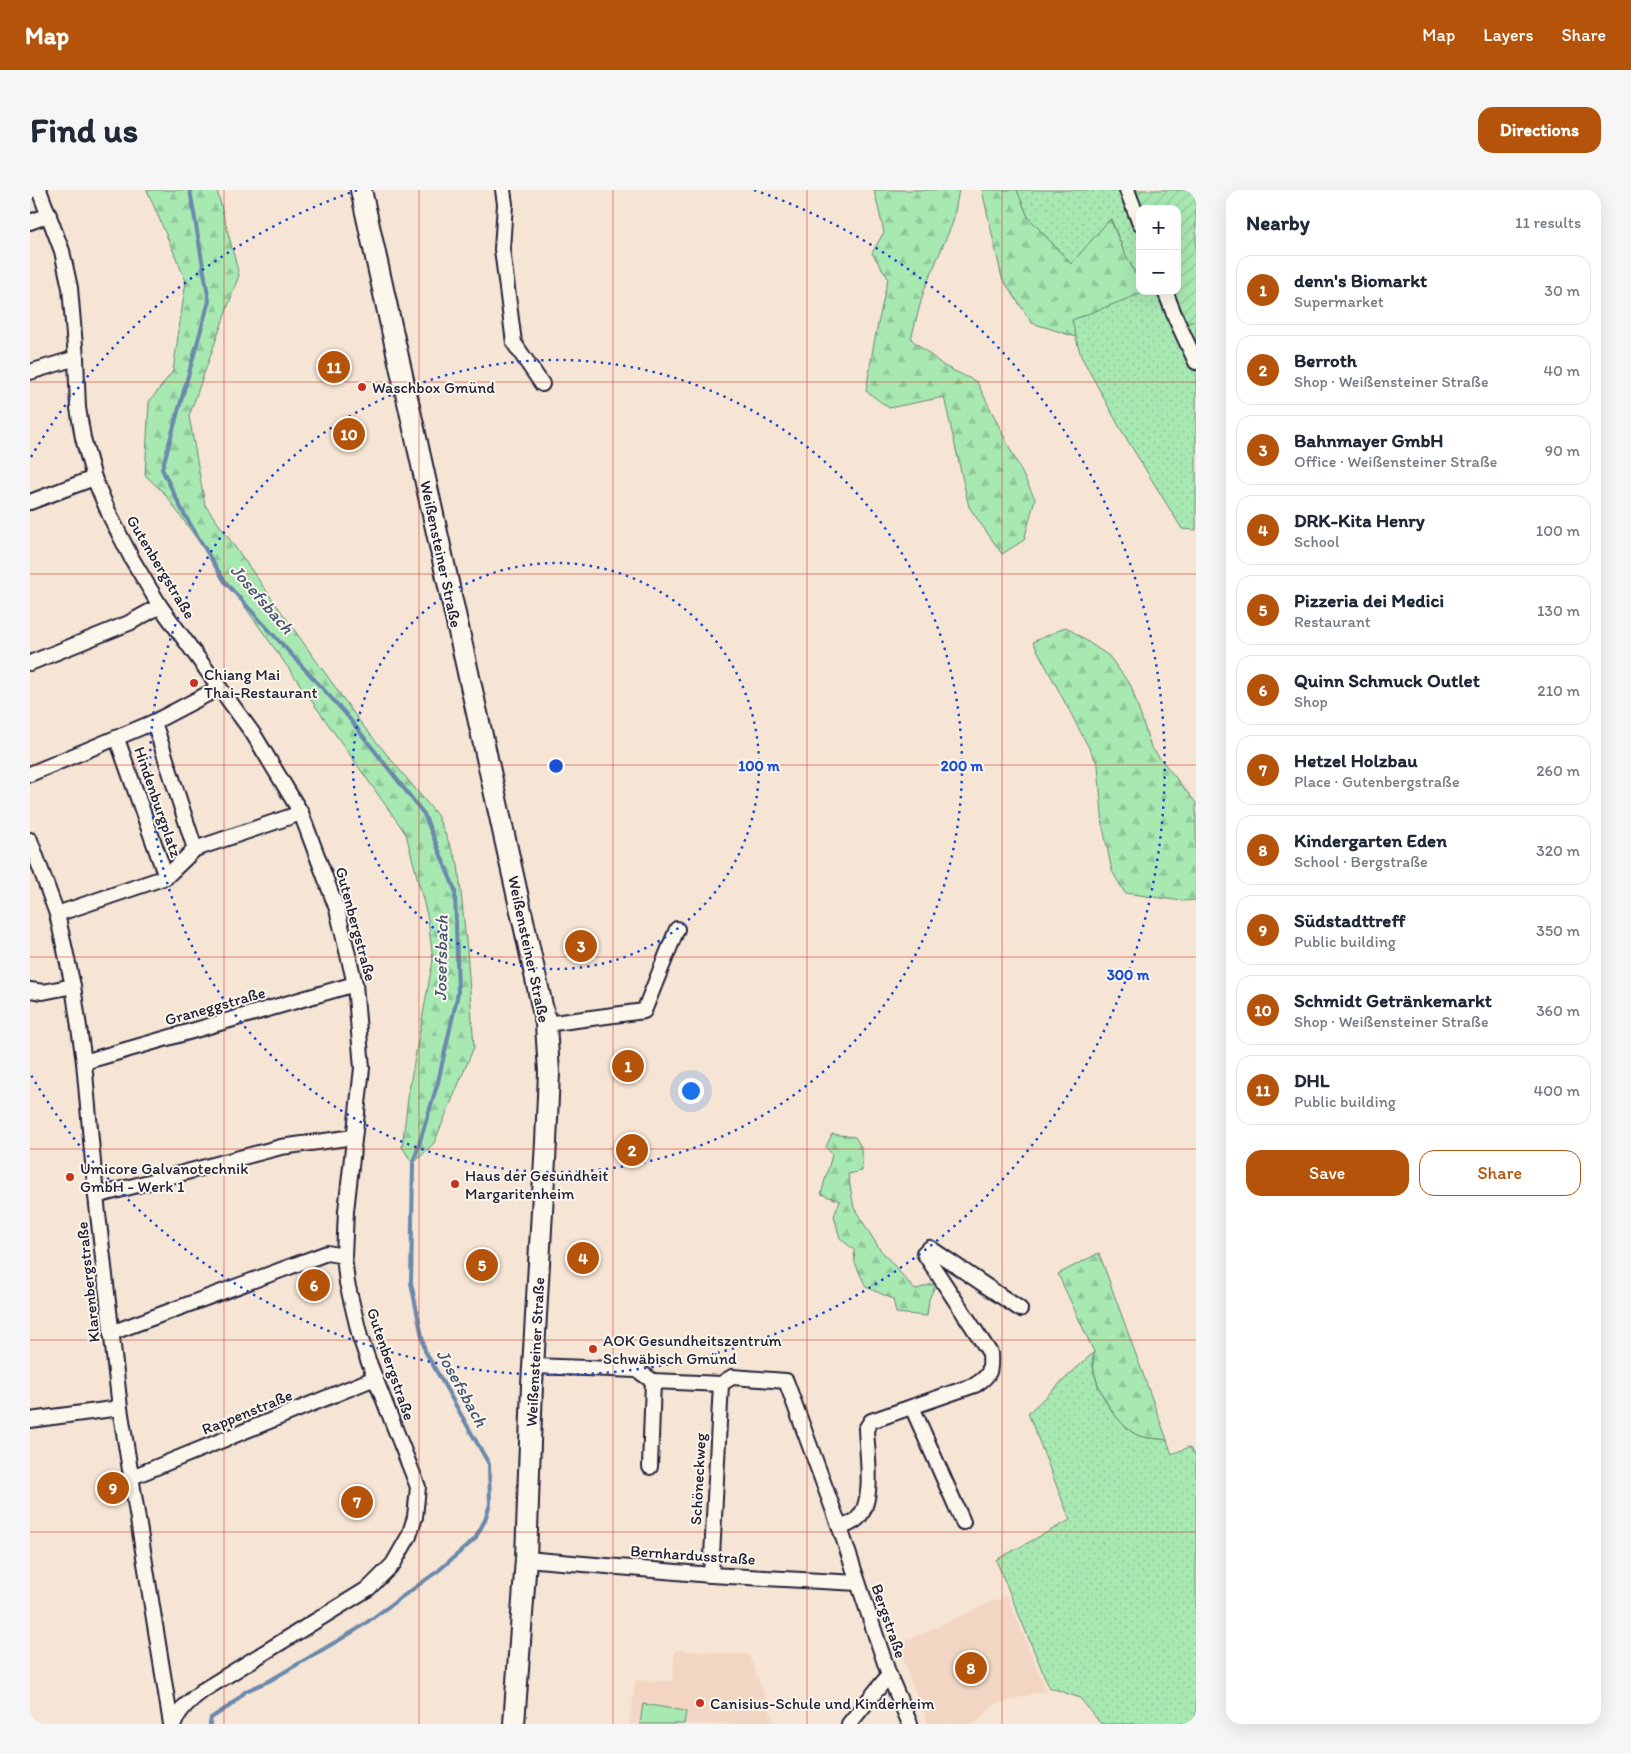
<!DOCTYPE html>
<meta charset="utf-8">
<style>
body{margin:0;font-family:Itim,sans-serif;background:#f6f6f7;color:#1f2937}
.controls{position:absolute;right:15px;top:15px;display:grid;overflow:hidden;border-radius:10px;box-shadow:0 5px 20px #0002}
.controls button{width:45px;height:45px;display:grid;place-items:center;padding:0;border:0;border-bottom:1px solid #e0e1e3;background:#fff;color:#1f2937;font:25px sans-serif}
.you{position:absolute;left:660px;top:900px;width:18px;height:18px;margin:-12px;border:4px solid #fff;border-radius:50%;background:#1a73e8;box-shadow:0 0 0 8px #1a73e833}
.badge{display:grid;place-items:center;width:32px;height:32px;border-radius:50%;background:#b45309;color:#fff;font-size:16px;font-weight:700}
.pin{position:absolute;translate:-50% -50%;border:2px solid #fff;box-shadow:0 1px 5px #0006}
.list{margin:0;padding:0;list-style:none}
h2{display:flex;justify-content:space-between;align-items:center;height:65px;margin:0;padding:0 20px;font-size:21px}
h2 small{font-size:16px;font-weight:400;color:#747a83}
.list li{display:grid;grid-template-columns:32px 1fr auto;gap:15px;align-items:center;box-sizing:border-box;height:70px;margin:0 10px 10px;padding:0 10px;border:1px solid #e0e1e3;border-radius:15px}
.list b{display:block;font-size:19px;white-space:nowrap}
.list p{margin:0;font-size:16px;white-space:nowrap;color:#747a83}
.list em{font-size:16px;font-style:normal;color:#747a83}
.actions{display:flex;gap:10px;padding:15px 20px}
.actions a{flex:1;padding:11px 0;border:1px solid #b45309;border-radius:15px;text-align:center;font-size:18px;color:#b45309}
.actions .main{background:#b45309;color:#fff}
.map{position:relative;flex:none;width:1166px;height:1534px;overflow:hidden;border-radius:15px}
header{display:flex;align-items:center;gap:30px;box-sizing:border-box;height:70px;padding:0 25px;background:#b45309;color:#fff}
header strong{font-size:24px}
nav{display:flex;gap:28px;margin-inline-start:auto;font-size:18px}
.intro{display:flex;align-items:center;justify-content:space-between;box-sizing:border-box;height:120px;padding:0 30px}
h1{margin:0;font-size:35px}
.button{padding:12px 22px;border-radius:15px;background:#b45309;color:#fff;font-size:18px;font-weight:700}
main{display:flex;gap:30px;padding:0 30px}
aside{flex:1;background:#fff;border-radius:15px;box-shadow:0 5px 20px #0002}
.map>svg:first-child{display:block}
.built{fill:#f2d6c3}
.grass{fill:url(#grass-dots);stroke:#658676}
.forest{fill:url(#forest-firs);stroke:#658676}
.garden{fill:url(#garden-furrows);stroke:#658676}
.pitch{fill:#a8e9b2;stroke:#658676}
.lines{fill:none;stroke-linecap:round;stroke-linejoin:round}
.stream{stroke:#6a89ac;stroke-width:4}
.minor-casing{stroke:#22223b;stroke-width:18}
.secondary-casing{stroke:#22223b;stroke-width:24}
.minor{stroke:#fbf7ec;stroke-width:14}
.secondary{stroke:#fbf7ec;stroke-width:20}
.grid{fill:none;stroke:#c8321e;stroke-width:1;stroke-opacity:0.55}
.ring{fill:none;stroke:#1d4ed8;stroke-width:2.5;stroke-dasharray:2.5 5}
.poi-dot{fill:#c8321e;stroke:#fbf7ec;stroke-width:2}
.labels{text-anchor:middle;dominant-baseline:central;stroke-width:4;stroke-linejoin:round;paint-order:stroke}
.poi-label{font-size:16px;fill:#22223b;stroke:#fbf7ec;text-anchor:start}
.street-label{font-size:16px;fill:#22223b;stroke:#fbf7ec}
.water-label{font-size:18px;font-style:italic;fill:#465573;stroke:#fbf7ec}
.centre{fill:#1d4ed8;stroke:#fbf7ec;stroke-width:2.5}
.ring-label{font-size:15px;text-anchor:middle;font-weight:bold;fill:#1d4ed8;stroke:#fbf7ec;stroke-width:4;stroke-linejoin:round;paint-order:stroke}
</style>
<header>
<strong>Map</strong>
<nav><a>Map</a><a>Layers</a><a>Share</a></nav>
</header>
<div class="intro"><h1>Find us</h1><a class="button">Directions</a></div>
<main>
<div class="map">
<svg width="1166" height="1534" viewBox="0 0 1166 1534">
<defs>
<pattern id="grass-dots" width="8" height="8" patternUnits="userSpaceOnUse" patternTransform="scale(1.25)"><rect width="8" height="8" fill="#a8e9b2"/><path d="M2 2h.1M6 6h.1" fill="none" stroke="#90c89a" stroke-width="1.8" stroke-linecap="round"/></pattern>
<pattern id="forest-firs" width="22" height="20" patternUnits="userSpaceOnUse" patternTransform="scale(1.25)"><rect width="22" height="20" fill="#a8e9b2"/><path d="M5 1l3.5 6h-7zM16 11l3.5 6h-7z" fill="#90c89a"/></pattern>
<pattern id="garden-furrows" width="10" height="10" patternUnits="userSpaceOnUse" patternTransform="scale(1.25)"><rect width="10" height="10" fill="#a8e9b2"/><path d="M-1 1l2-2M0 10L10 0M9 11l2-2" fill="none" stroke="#90c89a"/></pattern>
</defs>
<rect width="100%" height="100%" fill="#f6e4d4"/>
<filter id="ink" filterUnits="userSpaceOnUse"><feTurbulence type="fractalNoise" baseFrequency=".02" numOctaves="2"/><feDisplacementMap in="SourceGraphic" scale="10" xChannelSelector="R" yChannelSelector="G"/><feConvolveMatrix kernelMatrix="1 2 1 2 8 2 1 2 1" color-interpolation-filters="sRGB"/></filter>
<g filter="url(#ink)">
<g class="built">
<path d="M977,1405L1016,1500L963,1515L945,1534H898L867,1455Z"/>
<path d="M645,1460L719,1465L745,1534H599L606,1490L642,1491Z"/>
</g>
<g class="grass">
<path d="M987,0H1100L1110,25V92L1095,64L1081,29L1041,74L998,27Z"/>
<path d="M1115,101H1138L1151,137L1166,129V340L1152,339L1090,238L1051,166L1041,130Z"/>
<path d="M1064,1162C1056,1186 1086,1238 1110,1246C1118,1249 1129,1248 1137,1250L1142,1264L1159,1257L1166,1266V1534H1071L1050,1508L1019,1497L966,1370L1040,1330L998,1223Z"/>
</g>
<g class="forest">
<path d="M117,0H187L209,85L159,226L175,315L330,532L407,625L428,674L437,760L444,857L404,953L383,974L372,957L379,900L403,770L398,729L376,644L135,304L115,285L119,212L143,181L156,91Z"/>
<path d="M844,0H929L923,32L894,100L881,149L914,176L947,192L1005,309L994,350L972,364L939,317L914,207L859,218L836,201L844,153L858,88L842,63L854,42Z"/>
<path d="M952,0H987L998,27L1041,74L1080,29L1095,64L1110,92V101L1115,102L1042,130L1046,147L1002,133L972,88Z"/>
<path d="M1036,437L1079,466L1101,496L1121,557L1166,613V710L1152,711L1095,703L1082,681L1073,637L1068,575L1003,452Z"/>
<path d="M802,944L825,947L831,957L832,981L818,984L824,1018L849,1058L885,1100L907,1092L899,1109L897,1126L866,1123L863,1109L836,1097L825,1073L824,1060L810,1048L804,1026L810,1011L791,1004L802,965L796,957Z"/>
<path d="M1069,1063L1137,1250C1129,1248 1118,1249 1110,1246C1086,1238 1057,1186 1064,1162L1028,1084Z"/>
</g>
<path class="garden" d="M1100,0H1166V129L1151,137L1138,101H1147V19H1110Z"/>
<path class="pitch" d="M613,1514L656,1521L654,1534H610Z"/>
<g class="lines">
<path class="stream" d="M160,0L179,111L132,279L153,322L195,392L315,523L394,624L425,700L428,803L408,892L383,974L381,1093L395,1161L459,1274L460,1314L455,1330L445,1349L408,1381L326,1440L239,1491L216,1501L201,1515L181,1528L180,1534"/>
<g class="minor-casing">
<g id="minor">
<path d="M9,0L32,61L40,98L46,168L48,218L53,248L64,288L81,328L102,369L130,416L224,545L271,623L307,719L325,794L332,878L316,1021L314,1066L317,1093L330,1147L338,1170L388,1297L385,1327L379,1346L363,1374L339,1398L172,1501C160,1511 149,1519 144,1534"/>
<path d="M473,0L475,14L472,59L484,153L512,194"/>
<path d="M1097,0L1110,34"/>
<path d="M0,32L19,25"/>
<path d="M1135,101L1146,129L1166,172"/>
<path d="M0,182L46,168"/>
<path d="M0,312L64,288"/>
<path d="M0,473L99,433L130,416"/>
<path d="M124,532L165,659"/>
<path d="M87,549L136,687"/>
<path d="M0,584L124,532L189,498"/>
<path d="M0,650L27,724L43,796L54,872L66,1006L90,1218L141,1534"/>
<path d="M27,724L136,687L165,659L271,623"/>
<path d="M0,800L13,802L43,796"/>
<path d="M516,834L614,821L647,739"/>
<path d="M54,872L325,794"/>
<path d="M66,1006L251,957L324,947"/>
<path d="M81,1143L297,1063L314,1066"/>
<path d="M504,1176L607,1180L623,1191L691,1194L702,1187L756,1191L810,1338L859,1485L880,1534"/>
<path d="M882,1217L933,1332"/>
<path d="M0,1230L90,1218"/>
<path d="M620,1277L623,1191"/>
<path d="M102,1287L345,1188"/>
<path d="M810,1338C816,1335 824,1333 828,1328C845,1311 837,1263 836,1239L841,1231L945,1195C961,1185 961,1181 960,1163L894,1063L900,1058L990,1119"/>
<path d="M496,1369L681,1385L828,1393"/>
<path d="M681,1385L691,1194"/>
<path d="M819,1534L859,1485"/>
</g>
</g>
<g class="secondary-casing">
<path id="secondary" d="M331,0L516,834L519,883L516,952L502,1195L496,1369L484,1534"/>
</g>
<use href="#minor" class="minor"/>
<use href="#secondary" class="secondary"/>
</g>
</g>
<path class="grid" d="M194,0V1534M389,0V1534M583,0V1534M777,0V1534M972,0V1534M0,192H1166M0,384H1166M0,575H1166M0,767H1166M0,959H1166M0,1150H1166M0,1342H1166"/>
<g class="ring">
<circle cx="526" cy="576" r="203"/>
<circle cx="526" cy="576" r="406"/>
<path d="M1 267A609 609 0 0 1 328 0M724 0A609 609 0 1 1 1 885"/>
</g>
<g class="poi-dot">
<circle cx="332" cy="197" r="5"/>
<circle cx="164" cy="493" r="5"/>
<circle cx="40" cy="987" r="5"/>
<circle cx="425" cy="994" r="5"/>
<circle cx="563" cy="1159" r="5"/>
<circle cx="670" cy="1513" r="5"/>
</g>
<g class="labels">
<g class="poi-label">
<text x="342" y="197">Waschbox Gmünd</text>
<text x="174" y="484">Chiang Mai<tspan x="174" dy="18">Thai-Restaurant</tspan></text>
<text x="50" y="978">Umicore Galvanotechnik<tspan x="50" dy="18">GmbH - Werk 1</tspan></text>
<text x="435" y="985">Haus der Gesundheit<tspan x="435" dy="18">Margaritenheim</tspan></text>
<text x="573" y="1150">AOK Gesundheitszentrum<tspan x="573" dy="18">Schwäbisch Gmünd</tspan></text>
<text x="680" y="1513">Canisius-Schule und Kinderheim</text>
</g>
<g class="street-label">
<text transform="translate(411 364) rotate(78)">Weißensteiner Straße</text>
<text transform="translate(131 377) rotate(59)">Gutenbergstraße</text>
<text transform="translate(128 612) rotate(71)">Hindenburgplatz</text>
<text transform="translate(326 734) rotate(75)">Gutenbergstraße</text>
<text transform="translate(499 759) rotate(78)">Weißensteiner Straße</text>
<text transform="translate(185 816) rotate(-16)">Graneggstraße</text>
<text transform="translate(58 1092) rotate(-96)">Klarenbergstraße</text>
<text transform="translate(505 1162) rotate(-87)">Weißensteiner Straße</text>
<text transform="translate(361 1174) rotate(71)">Gutenbergstraße</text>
<text transform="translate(217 1222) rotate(-22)">Rappenstraße</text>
<text transform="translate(668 1289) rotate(-87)">Schöneckweg</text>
<text transform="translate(663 1365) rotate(4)">Bernhardusstraße</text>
<text transform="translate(859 1431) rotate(71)">Bergstraße</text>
</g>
<g class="water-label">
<text transform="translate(232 409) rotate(49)">Josefsbach</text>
<text transform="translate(411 768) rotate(-89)">Josefsbach</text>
<text transform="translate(432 1198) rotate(61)">Josefsbach</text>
</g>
</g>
<circle cx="526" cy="576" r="8" class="centre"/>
<g class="ring-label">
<text x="729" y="581">100 m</text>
<text x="932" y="581">200 m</text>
<text x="1098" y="790">300 m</text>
</g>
</svg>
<div class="controls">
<button>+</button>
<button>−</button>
</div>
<div class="you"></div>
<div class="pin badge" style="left:598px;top:876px">1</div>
<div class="pin badge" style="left:602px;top:960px">2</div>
<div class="pin badge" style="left:551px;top:756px">3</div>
<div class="pin badge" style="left:553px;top:1068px">4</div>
<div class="pin badge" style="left:452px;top:1075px">5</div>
<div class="pin badge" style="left:284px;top:1095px">6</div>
<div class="pin badge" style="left:327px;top:1312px">7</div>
<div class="pin badge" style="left:941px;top:1478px">8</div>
<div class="pin badge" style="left:83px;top:1298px">9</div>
<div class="pin badge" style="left:319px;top:244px">10</div>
<div class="pin badge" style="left:304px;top:177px">11</div>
</div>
<aside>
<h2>Nearby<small>11 results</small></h2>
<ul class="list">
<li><span class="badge">1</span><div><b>denn's Biomarkt</b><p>Supermarket</p></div><em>30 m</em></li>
<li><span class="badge">2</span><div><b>Berroth</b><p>Shop · Weißensteiner Straße</p></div><em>40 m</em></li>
<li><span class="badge">3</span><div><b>Bahnmayer GmbH</b><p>Office · Weißensteiner Straße</p></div><em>90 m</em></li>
<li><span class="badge">4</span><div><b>DRK-Kita Henry</b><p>School</p></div><em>100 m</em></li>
<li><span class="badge">5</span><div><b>Pizzeria dei Medici</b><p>Restaurant</p></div><em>130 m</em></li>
<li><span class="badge">6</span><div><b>Quinn Schmuck Outlet</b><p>Shop</p></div><em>210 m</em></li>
<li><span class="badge">7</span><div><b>Hetzel Holzbau</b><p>Place · Gutenbergstraße</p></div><em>260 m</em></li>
<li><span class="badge">8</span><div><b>Kindergarten Eden</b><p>School · Bergstraße</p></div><em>320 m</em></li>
<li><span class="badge">9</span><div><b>Südstadttreff</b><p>Public building</p></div><em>350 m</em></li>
<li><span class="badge">10</span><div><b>Schmidt Getränkemarkt</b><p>Shop · Weißensteiner Straße</p></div><em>360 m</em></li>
<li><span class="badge">11</span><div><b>DHL</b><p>Public building</p></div><em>400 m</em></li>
</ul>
<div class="actions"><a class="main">Save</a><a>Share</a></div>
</aside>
</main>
